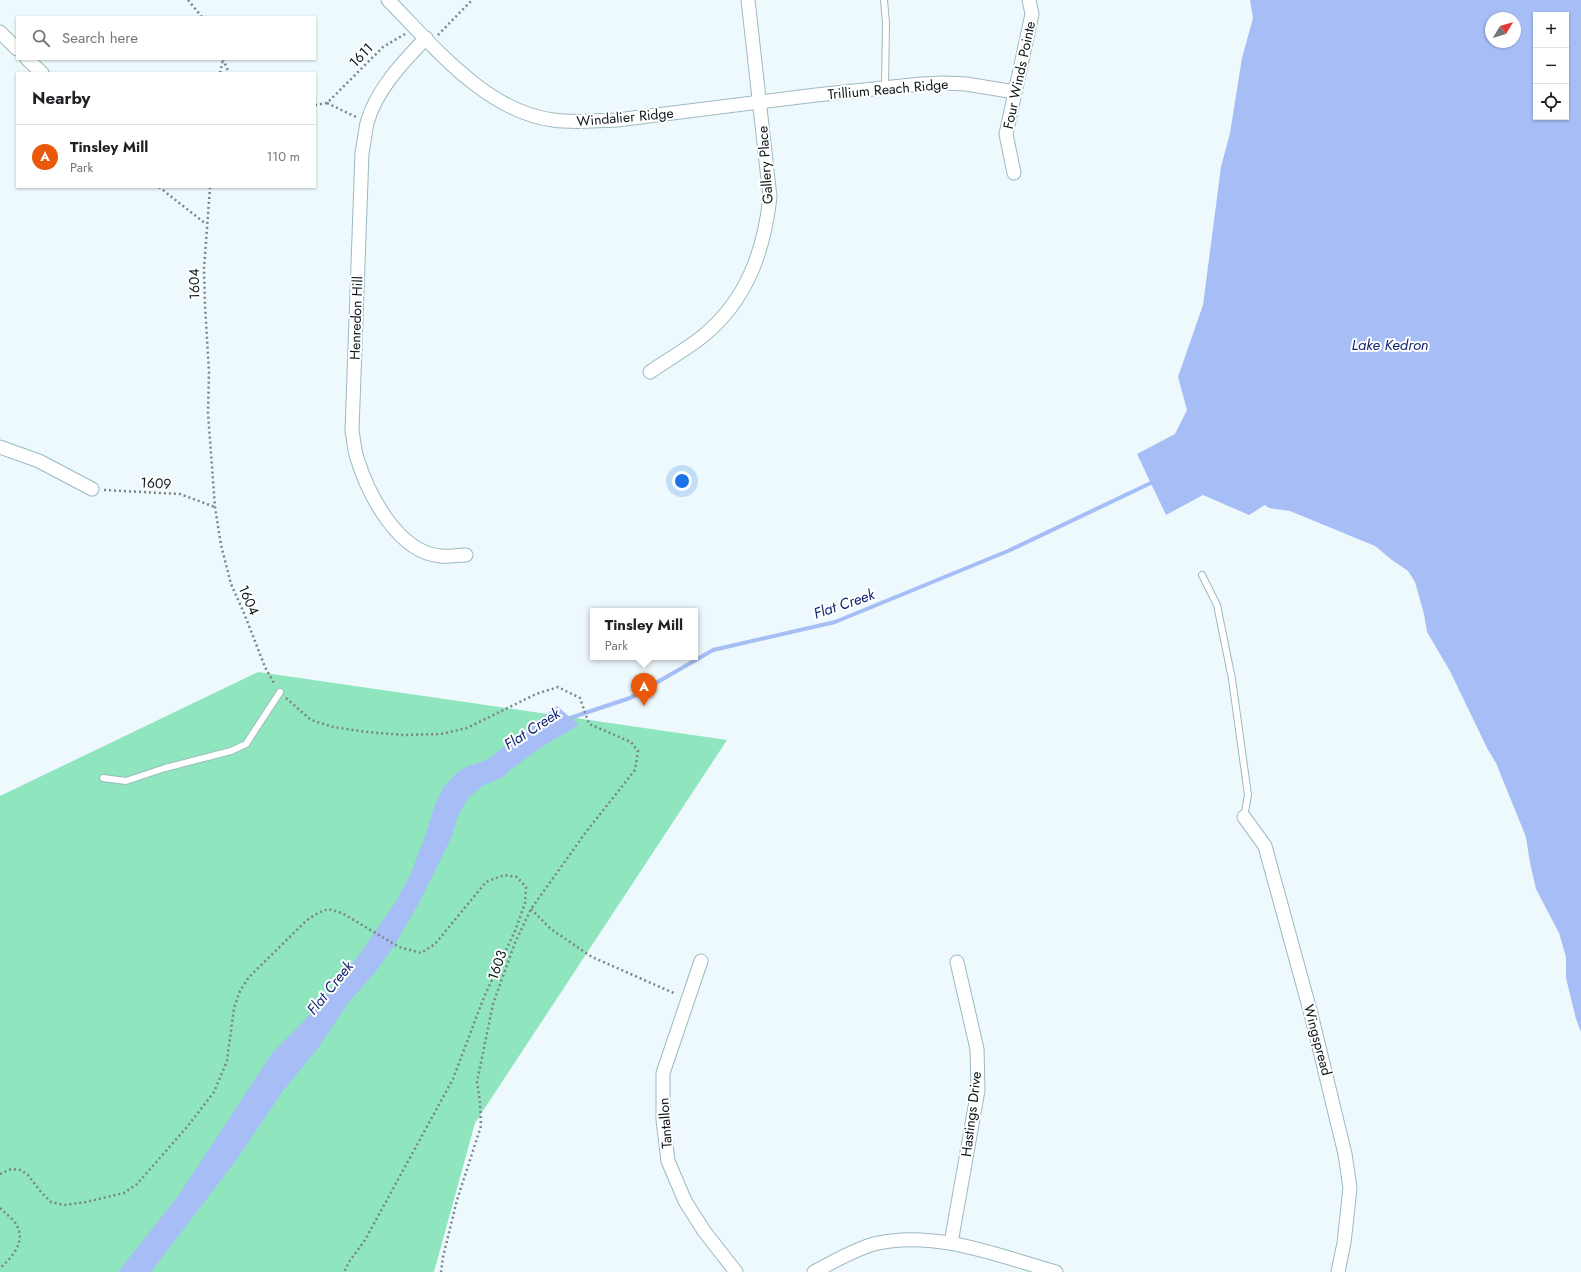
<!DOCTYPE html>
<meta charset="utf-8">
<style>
body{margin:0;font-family:Jost,sans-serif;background:#f2f2f2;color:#202124}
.controls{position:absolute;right:12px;top:12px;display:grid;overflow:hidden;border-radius:0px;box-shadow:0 1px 3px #0004}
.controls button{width:36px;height:36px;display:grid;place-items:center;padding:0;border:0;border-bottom:1px solid #e0e0e0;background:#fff;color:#202124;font:20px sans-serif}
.compass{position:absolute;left:1485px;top:12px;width:36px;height:36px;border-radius:50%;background:#fff;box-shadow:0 1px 3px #0004;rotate:52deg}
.you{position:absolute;left:682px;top:481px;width:14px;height:14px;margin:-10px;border:3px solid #fff;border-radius:50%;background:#1a73e8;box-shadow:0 0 0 6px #1a73e833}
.badge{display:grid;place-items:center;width:26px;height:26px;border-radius:50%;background:#ea580c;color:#fff;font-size:13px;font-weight:700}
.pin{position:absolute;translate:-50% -33px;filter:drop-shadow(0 1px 2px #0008)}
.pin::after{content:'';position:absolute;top:21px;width:14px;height:12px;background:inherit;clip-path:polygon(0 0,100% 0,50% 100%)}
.popup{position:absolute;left:590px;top:608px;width:108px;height:52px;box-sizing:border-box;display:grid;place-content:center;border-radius:0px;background:#fff;filter:drop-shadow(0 1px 3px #0005);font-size:13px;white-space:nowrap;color:#757577}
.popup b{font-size:15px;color:#202124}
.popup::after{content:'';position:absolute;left:50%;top:100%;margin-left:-8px;border:8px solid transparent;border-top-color:#fff}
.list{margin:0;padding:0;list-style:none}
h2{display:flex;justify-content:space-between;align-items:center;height:52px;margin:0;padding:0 16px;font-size:17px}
h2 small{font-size:13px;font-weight:400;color:#757577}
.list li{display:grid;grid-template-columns:26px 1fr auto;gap:12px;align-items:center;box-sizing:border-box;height:64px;padding:0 16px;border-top:1px solid #e0e0e0}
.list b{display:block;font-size:15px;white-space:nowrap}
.list p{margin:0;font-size:13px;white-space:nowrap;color:#757577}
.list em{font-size:13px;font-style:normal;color:#757577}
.icon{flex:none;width:22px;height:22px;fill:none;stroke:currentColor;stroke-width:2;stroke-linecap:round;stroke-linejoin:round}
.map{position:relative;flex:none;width:1581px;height:1272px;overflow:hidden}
.search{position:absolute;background:#fff;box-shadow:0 1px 3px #0004;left:16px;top:16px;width:300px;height:44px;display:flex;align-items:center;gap:10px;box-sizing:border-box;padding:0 14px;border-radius:0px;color:#757577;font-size:15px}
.panel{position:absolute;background:#fff;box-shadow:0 1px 3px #0004;left:16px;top:72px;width:300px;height:116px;border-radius:0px}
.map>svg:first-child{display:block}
.green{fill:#8fe5bd}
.water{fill:#a6bef5;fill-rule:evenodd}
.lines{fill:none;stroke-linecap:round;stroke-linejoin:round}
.stream{stroke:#a6bef5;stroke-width:4}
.service-casing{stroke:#9cbac1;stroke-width:8}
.minor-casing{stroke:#9cbac1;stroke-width:15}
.path{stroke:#7a8588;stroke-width:2.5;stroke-dasharray:2 3;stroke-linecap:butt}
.service{stroke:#fff;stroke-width:6}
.minor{stroke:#fff;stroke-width:13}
.labels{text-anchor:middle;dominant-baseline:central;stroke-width:4;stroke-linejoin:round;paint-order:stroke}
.street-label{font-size:14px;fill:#0c171a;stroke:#fff}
.water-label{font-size:15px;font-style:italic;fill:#132774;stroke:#fff}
</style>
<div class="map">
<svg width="1581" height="1272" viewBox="0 0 1581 1272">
<rect width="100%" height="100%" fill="#edf9fc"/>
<path class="green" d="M258,672L727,740L475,1123L434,1272H0V796Z"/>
<g class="water">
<path d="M1250,0H1581V1032L1576,1019L1566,978V957L1559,933L1536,889L1530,863L1526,837L1496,763L1487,748L1450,671L1427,632L1424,614L1415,582L1408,571L1392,560L1375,546L1290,511L1269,508L1265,505L1249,515L1203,495L1166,515L1137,454L1175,434L1187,410L1178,377L1203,305L1221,167L1230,133L1242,58L1253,18ZM1536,15H1566V117H1536ZM1491,18H1515V42H1491Z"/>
<path d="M557,706L579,725L540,748L510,770L503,777L484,785L468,798L458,816L452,836L420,901L394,946L376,971L349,1002L318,1048L283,1091L237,1159L151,1272H118L178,1196L273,1052L302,1023L336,984L362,951L385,917L397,900L411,873L426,834L435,804L444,786L459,771L468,766L487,760Z"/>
</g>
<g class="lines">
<path class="stream" d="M567,719L630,698L713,650L835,622L1008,551L1155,481"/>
<g class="service-casing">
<g id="service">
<path d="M884,0L886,23L885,87"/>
<path d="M1202,575L1217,605L1232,679L1248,795L1244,817"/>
<path d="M103,778L126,781L165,768L231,751L246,744L280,692"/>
</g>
</g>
<g class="minor-casing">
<g id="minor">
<path d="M388,0C434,46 485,111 553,120C574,123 595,121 617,120L816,95L921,84L943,83L966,84L1015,92"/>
<path d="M0,32L17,49"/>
<path d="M426,38C403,62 376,90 367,123C365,133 364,143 362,153L352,431C354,440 354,449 357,458C368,494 398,553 441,556C449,557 458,555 466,555"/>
<path d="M27,59L42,73"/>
<path d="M1014,173L1006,134L1032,14L1029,0"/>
<path d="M650,372C667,360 687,349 703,336C747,300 764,251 770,197L748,0"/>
<path d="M0,447L39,461L92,489"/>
<path d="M1244,817L1265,846L1311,1014L1345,1154L1350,1188L1344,1243L1338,1272"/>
<path d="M701,961L663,1073V1120L668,1161L685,1201L704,1231L736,1272"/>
<path d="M951,1243L978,1090L977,1049L957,962"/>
<path d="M814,1272C833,1262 853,1250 874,1244C934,1229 999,1256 1056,1272"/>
</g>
</g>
<g class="path">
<path d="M188,0L202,17"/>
<path d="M438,35L472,0"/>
<path d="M223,59L229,73"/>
<path d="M220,73L223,59"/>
<path d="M327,103L356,117"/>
<path d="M315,105L327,103L383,47L405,34"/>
<path d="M159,187L206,224"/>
<path d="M210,187L204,269L205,305L209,372L208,413L215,507L221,545L231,584L244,613L265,667L275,685"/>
<path d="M104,490L180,494L215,507"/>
<path d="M286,698L311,720L333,727L367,732L404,735L441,734L467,728L536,694L558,687L580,698L589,724L631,742L638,751L635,770L586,832L531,909L515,943L493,1004L477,1082L480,1102L481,1126L457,1200L443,1257L441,1272"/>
<path d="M531,909L551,929L592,957L676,994"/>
<path d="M0,1174L11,1169L21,1170L28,1175L41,1192L51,1202L64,1205L86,1202L124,1193L137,1184L187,1127L214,1092L227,1061L234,1008L240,991L249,977L307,920L318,913L328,909L342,913L399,947L421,953L435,944L486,882L504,875L517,877L526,887L525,903L515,931L484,997L453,1079L365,1240L349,1262L344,1272"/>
<path d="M0,1208C4,1212 8,1215 12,1219C29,1237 15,1255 0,1268"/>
</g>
<use href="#service" class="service"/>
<use href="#minor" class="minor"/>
</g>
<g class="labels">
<g class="street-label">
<text transform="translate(361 55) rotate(-46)">1611</text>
<text transform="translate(1019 75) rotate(-78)">Four Winds Pointe</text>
<text transform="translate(888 89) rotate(-5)">Trillium Reach Ridge</text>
<text transform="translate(625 117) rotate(-5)">Windalier Ridge</text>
<text transform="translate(765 165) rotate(-94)">Gallery Place</text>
<text transform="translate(194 284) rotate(-91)">1604</text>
<text transform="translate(356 318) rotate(-88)">Henredon Hill</text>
<text transform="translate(156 483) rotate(3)">1609</text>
<text transform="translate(249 600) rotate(66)">1604</text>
<text transform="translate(497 965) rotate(-71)">1603</text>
<text transform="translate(1318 1040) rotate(75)">Wingspread</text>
<text transform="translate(971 1114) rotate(-83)">Hastings Drive</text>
<text transform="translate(665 1123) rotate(-94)">Tantallon</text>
</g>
<g class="water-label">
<text x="1390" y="345">Lake Kedron</text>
<text transform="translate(844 604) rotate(-19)">Flat Creek</text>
<text transform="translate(532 729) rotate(-33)">Flat Creek</text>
<text transform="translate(330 988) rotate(-51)">Flat Creek</text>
</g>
</g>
</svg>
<div class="controls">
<button>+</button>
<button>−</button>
<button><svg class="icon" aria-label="locate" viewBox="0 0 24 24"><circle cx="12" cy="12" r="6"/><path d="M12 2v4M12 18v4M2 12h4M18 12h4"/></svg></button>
</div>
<svg class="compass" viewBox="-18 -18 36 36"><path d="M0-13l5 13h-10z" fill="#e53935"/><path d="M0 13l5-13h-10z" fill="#757577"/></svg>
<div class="you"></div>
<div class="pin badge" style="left:644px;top:706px">A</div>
<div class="popup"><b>Tinsley Mill</b>Park</div>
<div class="search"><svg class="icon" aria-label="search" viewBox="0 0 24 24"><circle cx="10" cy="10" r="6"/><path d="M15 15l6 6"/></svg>Search here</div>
<section class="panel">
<h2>Nearby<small></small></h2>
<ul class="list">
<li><span class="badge">A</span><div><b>Tinsley Mill</b><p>Park</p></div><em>110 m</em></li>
</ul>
</section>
</div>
